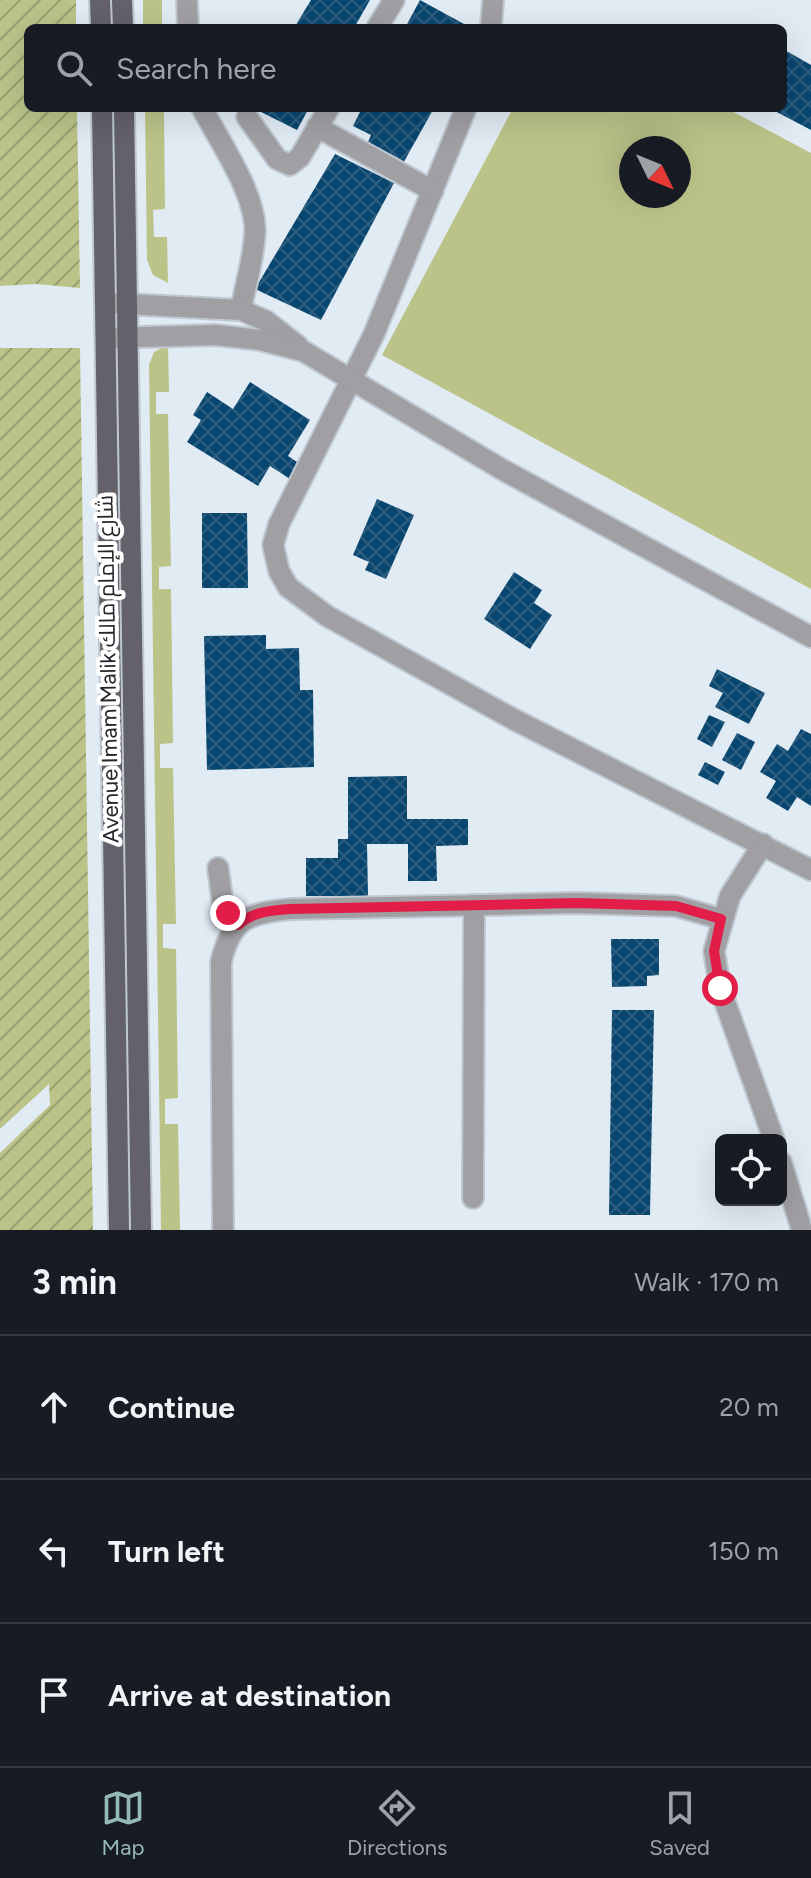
<!DOCTYPE html>
<meta charset="utf-8">
<style>
body{margin:0;font-family:Figtree,Cairo,sans-serif;background:#20242c;color:#f1f3f6}
.controls{position:absolute;right:24px;bottom:24px;display:grid;overflow:hidden;border-radius:12px;box-shadow:0 8px 32px #0002}
.controls button{width:72px;height:72px;display:grid;place-items:center;padding:0;border:0;border-bottom:2px solid #363941;background:#171b24;color:#f1f3f6;font:40px sans-serif}
.compass{position:absolute;left:619px;top:136px;width:72px;height:72px;border-radius:50%;background:#171b24;box-shadow:0 8px 32px #0002;rotate:133deg}
.stop{position:absolute;width:24px;height:24px;margin:-18px;border:6px solid #e11d48;border-radius:50%;background:#fff}
.stop.end{background:#e11d48;border-color:#fff;box-shadow:0 2px 8px #0008}
.list{margin:0;padding:0;list-style:none}
h2{display:flex;justify-content:space-between;align-items:center;height:104px;margin:0;padding:0 32px;font-size:34px}
h2 small{font-size:26px;font-weight:400;color:#9ea1a6}
.list li{display:grid;grid-template-columns:52px 1fr auto;gap:24px;align-items:center;box-sizing:border-box;height:144px;padding:0 32px;border-top:2px solid #363941}
.list b{display:block;font-size:30px;white-space:nowrap}
.list em{font-size:26px;font-style:normal;color:#9ea1a6}
.icon{flex:none;width:44px;height:44px;fill:none;stroke:currentColor;stroke-width:2;stroke-linecap:round;stroke-linejoin:round}
.map{position:relative;flex:none;width:811px;height:1230px;overflow:hidden}
.search{position:absolute;background:#171b24;box-shadow:0 8px 32px #0002;left:24px;right:24px;top:24px;height:88px;display:flex;align-items:center;gap:20px;box-sizing:border-box;padding:0 28px;border-radius:12px;color:#9ea1a6;font-size:30px}
.sheet{height:536px;background:#171b24}
nav{display:flex;justify-content:space-around;align-items:center;box-sizing:border-box;height:112px;border-top:2px solid #363941;background:#171b24;font-size:22px;color:#9ea1a6}
nav a{display:grid;justify-items:center;gap:4px}
nav .on{color:#95b8b8}
.map>svg:first-child{display:block}
.green{fill:#bbc389;fill-rule:evenodd}
.garden{fill:url(#garden-furrows)}
.building{fill:url(#building-cross-hatch)}
.lines{fill:none;stroke-linecap:round;stroke-linejoin:round}
.minor-casing{stroke:#bfc8d0;stroke-width:24}
.major-casing{stroke:#bfc8d0;stroke-width:24}
.minor{stroke:#a09fa4;stroke-width:20}
.major{stroke:#63616a;stroke-width:20}
.route{stroke:#e11d48;stroke-width:10}
.labels{text-anchor:middle;dominant-baseline:central;stroke-width:8;stroke-linejoin:round;paint-order:stroke}
.street-label{font-size:22px;fill:#23272b;stroke:#fff}
</style>
<div class="map">
<svg width="811" height="1230" viewBox="0 0 811 1230">
<defs>
<pattern id="garden-furrows" width="10" height="10" patternUnits="userSpaceOnUse" patternTransform="scale(2)"><rect width="10" height="10" fill="#bbc389"/><path d="M-1 1l2-2M0 10L10 0M9 11l2-2" fill="none" stroke="#989e70"/></pattern>
<pattern id="building-cross-hatch" width="8" height="8" patternUnits="userSpaceOnUse" patternTransform="scale(2)"><rect width="8" height="8" fill="#09466f"/><path d="M0 0l8 8M0 8l8-8" fill="none" stroke="#2d5e7f"/></pattern>
</defs>
<rect width="100%" height="100%" fill="#e1ebf4"/>
<g class="green">
<rect x="143" y="0" width="19" height="28"/>
<path d="M145,108H164L165,209L153,210L154,237H167L168,283L153,275L147,260Z"/>
<path d="M513,108H726L811,153V589L382,355ZM631,148H679V196H631Z"/>
<path d="M168,345L169,392H156V414H168L171,566L159,567V589H171L173,743L160,744V768H173L176,924H163V948L176,949L178,1098L165,1099V1124H178L180,1230H161L149,365L154,352Z"/>
</g>
<g class="garden">
<path d="M0,0H76V28H28V108H77L80,288L36,284L0,286Z"/>
<path d="M0,348H80L93,1230H0V1153L50,1105L49,1084L0,1129Z"/>
</g>
<g class="building">
<path d="M311,0H370L354,28H294Z"/>
<path d="M420,0L464,24L462,28H405Z"/>
<path d="M783,49L811,65V130L769,108H783Z"/>
<path d="M253,108H309L297,130Z"/>
<path d="M362,108H434L401,167L366,147L371,135L353,126Z"/>
<path d="M335,154L394,183L321,320L255,289Z"/>
<path d="M250,382L310,420L288,456L300,464L290,479L270,466L258,486L187,442L201,420L193,415L207,392L233,409Z"/>
<path d="M377,499L414,515L386,579L365,570L369,562L353,555Z"/>
<path d="M202,513H247L248,588H202Z"/>
<path d="M514,572L542,590L534,603L552,615L530,649L484,619Z"/>
<path d="M266,635V649L299,648L300,690H313L314,767L207,770L204,636Z"/>
<path d="M717,669L765,693L749,724L715,707L723,693L709,686Z"/>
<path d="M709,715L725,722L712,747L697,739Z"/>
<path d="M801,729L811,734V806L797,797L788,811L766,798L776,781L760,772L777,744L788,751Z"/>
<path d="M737,733L755,742L741,770L722,760Z"/>
<path d="M705,762L725,772L718,785L698,775Z"/>
<path d="M407,776V819H468V845L436,846L437,881H408V844H367L368,896H306V858H338V839H348V777Z"/>
<path d="M611,939H659V975L647,976V986L612,987Z"/>
<path d="M612,1010H654L650,1215H609Z"/>
</g>
<g class="lines">
<g class="minor-casing">
<g id="minor">
<path d="M187,0L188,28"/>
<path d="M377,28L394,0"/>
<path d="M491,28L493,0"/>
<path d="M202,108C220,142 254,191 255,229C255,255 245,285 241,310"/>
<path d="M466,108L374,334L279,524L273,545L279,571L288,587L327,616L513,719L811,870"/>
<path d="M247,117L277,159L290,165L300,157L329,108"/>
<path d="M317,127L433,191"/>
<path d="M105,303L241,310L266,321L298,346"/>
<path d="M106,338L216,335L260,340L303,351L503,470L811,637"/>
<path d="M763,844L730,896L714,951L720,988L774,1140"/>
<path d="M218,868L223,905L238,925"/>
<path d="M781,1162L802,1230"/>
<path d="M473,1198L474,905"/>
<path d="M223,1230L221,962C231,919 248,913 290,909L577,903L676,906L721,919"/>
</g>
</g>
<g class="major-casing">
<g id="major">
<path d="M100,0L101,28"/>
<path d="M122,0L123,28"/>
<path d="M102,108L119,1230"/>
<path d="M124,108L141,1230"/>
</g>
</g>
<use href="#minor" class="minor"/>
<use href="#major" class="major"/>
</g>
<g class="lines">
<path class="route" d="M228,913L238,925C254,911 270,911 290,909L577,903L676,906L721,919L714,951L720,988"/>
</g>
<g class="labels">
<g class="street-label">
<text transform="translate(108 669) rotate(-91)">Avenue Imam Malik شارع الإمام مالك</text>
</g>
</g>
</svg>
<div class="controls">
<button><svg class="icon" aria-label="locate" viewBox="0 0 24 24"><circle cx="12" cy="12" r="6"/><path d="M12 2v4M12 18v4M2 12h4M18 12h4"/></svg></button>
</div>
<svg class="compass" viewBox="-18 -18 36 36"><path d="M0-13l5 13h-10z" fill="#e53935"/><path d="M0 13l5-13h-10z" fill="#9ea1a6"/></svg>
<div class="stop" style="left:720px;top:988px"></div>
<div class="stop end" style="left:228px;top:913px"></div>
<div class="search"><svg class="icon" aria-label="search" viewBox="0 0 24 24"><circle cx="10" cy="10" r="6"/><path d="M15 15l6 6"/></svg>Search here</div>
</div>
<section class="sheet">
<h2>3 min<small>Walk · 170 m</small></h2>
<ul class="list">
<li><svg class="icon" aria-label="ahead" viewBox="0 0 24 24"><path d="M12 20V5M6 11l6-6 6 6"/></svg><div><b>Continue</b></div><em>20 m</em></li>
<li><svg class="icon" aria-label="left" viewBox="0 0 24 24"><path d="M17 20v-9H6M10 6l-5 5 5 5"/></svg><div><b>Turn left</b></div><em>150 m</em></li>
<li><svg class="icon" aria-label="arrive" viewBox="0 0 24 24"><path d="M6 21V4h12l-3 4 3 4H6"/></svg><div><b>Arrive at destination</b></div></li>
</ul>
</section>
<nav>
<a class="on"><svg class="icon" aria-label="map" viewBox="0 0 24 24"><path d="M3 6l6-2 6 2 6-2v14l-6 2-6-2-6 2zM9 4v14M15 6v14"/></svg>Map</a>
<a><svg class="icon" aria-label="directions" viewBox="0 0 24 24"><path d="M12 3l9 9-9 9-9-9zM9 14v-3h6M13 9l2 2-2 2"/></svg>Directions</a>
<a><svg class="icon" aria-label="saved" viewBox="0 0 24 24"><path d="M7 4h10v16l-5-4-5 4z"/></svg>Saved</a>
</nav>
